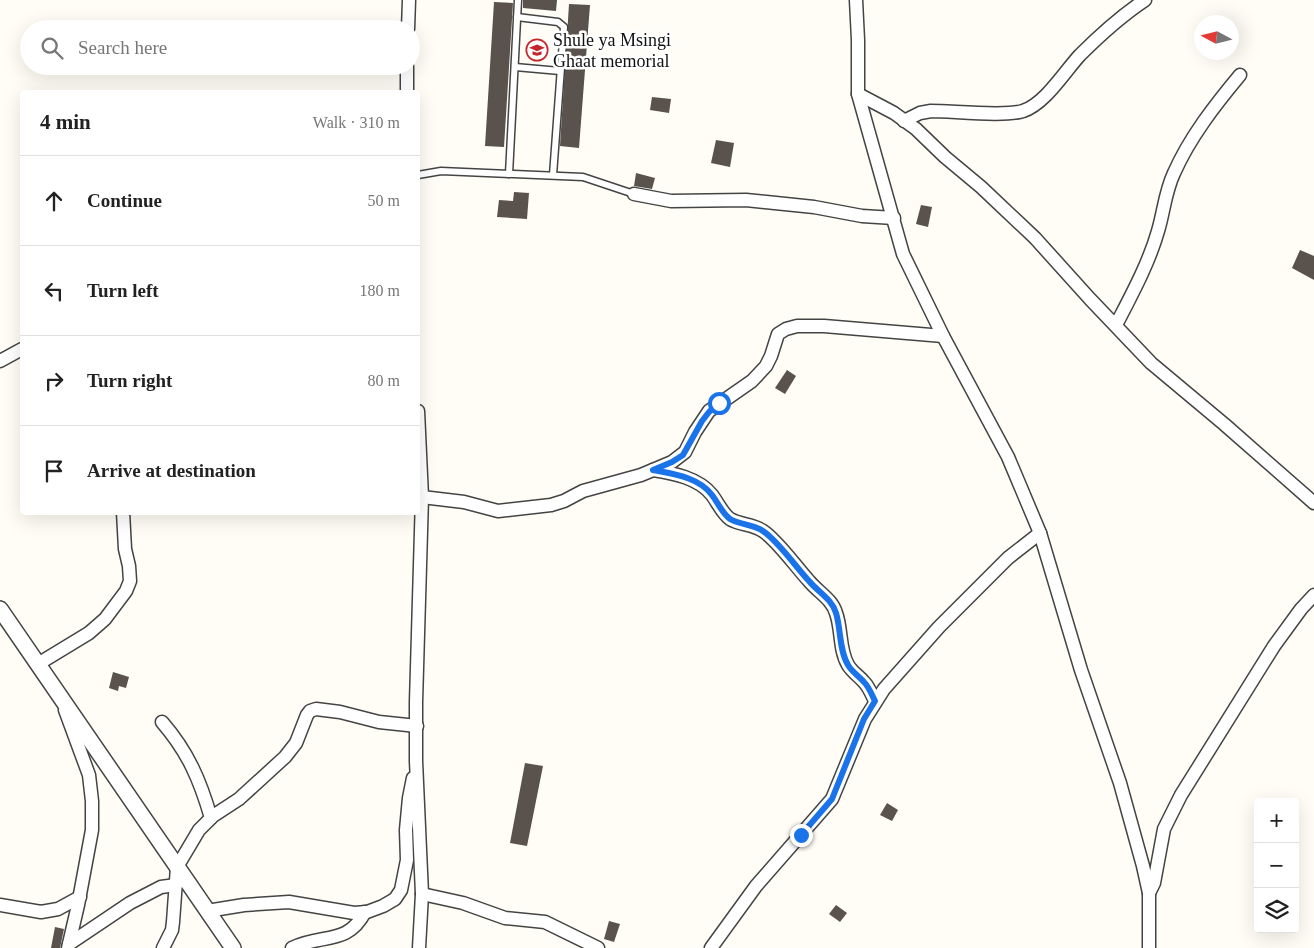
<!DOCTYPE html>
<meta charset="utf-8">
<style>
body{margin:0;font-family:Georgia,serif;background:#f2f2f2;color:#222}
.controls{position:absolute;right:15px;bottom:15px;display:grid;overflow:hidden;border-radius:5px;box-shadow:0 5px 20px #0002}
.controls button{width:45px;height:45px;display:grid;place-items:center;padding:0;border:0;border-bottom:1px solid #e0e0e0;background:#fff;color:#222;font:25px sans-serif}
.compass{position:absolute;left:1194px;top:15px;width:45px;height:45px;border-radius:50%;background:#fff;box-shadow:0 5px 20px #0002;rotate:277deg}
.stop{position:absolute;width:15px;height:15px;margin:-11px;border:4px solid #1a73e8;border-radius:50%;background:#fff}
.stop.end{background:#1a73e8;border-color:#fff;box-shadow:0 1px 5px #0008}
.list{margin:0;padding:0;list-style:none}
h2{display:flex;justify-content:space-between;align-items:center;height:65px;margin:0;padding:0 20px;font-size:21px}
h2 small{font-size:16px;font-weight:400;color:#767676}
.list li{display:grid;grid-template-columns:32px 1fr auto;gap:15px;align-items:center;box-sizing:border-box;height:90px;padding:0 20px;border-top:1px solid #e0e0e0}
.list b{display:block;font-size:19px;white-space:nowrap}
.list em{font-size:16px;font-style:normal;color:#767676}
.icon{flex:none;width:28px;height:28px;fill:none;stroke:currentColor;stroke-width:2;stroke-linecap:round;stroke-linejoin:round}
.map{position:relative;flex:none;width:1314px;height:948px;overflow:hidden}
.search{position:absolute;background:#fff;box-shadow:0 5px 20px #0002;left:20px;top:20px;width:400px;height:55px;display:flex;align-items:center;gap:12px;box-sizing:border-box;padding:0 18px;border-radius:28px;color:#767676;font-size:19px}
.panel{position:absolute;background:#fff;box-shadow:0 5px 20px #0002;left:20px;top:90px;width:400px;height:425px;border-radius:5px}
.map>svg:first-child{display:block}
.building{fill:#5a524d}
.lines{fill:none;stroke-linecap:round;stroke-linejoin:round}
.service-casing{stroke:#444;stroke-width:9}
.minor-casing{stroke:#444;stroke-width:15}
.tertiary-casing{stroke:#444;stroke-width:18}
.service{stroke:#fff;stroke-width:6}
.minor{stroke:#fff;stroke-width:12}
.tertiary{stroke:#fff;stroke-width:15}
.route{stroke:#1a73e8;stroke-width:6}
.labels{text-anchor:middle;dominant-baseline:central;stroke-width:5;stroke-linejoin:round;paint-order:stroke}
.poi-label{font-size:18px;fill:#111;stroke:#fff;text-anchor:start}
</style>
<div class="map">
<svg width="1314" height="948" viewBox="0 0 1314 948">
<rect width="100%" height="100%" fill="#fffdf5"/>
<g class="building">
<path d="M523,0H557L556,11L523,8Z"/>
<path d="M494,2L513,3L504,147L485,146Z"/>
<path d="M569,4L590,5L579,148L560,146Z"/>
<path d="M652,97L671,99L669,113L650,110Z"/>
<path d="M716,140L734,143L730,167L711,163Z"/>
<path d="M636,173L655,178L652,189L634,186Z"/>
<path d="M514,192L529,193L527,219L497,217L499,200L513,201Z"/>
<path d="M921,205L932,207L928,227L916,224Z"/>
<path d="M1300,250L1314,256V280L1292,268Z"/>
<path d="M787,370L796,376L785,394L775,388Z"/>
<path d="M113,672L129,677L126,688L119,686L118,691L109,688Z"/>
<path d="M525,763L543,766L527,846L510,843Z"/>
<path d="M887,803L898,810L892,821L880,815Z"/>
<path d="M836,905L847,913L840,922L829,914Z"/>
<path d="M609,921L620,924L614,942L604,939Z"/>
<path d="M55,927L64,929L60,948H51Z"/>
</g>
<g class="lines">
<g class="service-casing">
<g id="service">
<path d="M517,17L558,22L564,27L553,175"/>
<path d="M515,67L560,71"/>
<path d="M509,174L518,0"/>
<path d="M418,175L441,171L583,177L634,194"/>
</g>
</g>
<g class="minor-casing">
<g id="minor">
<path d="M856,0L858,40V94L903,254L943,336L1008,457L1040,533L1081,670L1120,783L1143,866L1149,893V948"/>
<path d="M408,29L409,0"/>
<path d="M407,66V92"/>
<path d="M858,94L894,113L916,129L945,157L981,187L1035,238L1090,299L1151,363L1224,424L1314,503"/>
<path d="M904,121L920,113L931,111C952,111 1006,117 1023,111C1045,104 1065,71 1080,55C1100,35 1121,16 1145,0"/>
<path d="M634,194L671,201L746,200L814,207L862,216L894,218"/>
<path d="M1116,325C1131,296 1149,263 1158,231C1164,211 1165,192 1174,173C1190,137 1215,105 1240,75"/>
<path d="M0,361L22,349"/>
<path d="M418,411L422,497L416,702V761L422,894L419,948"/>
<path d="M653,470C673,473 699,478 712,495C718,503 722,513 730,519C740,525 753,524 763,531C778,541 796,567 809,581C818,592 832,599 836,613C842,629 839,650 848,665C852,672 859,676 864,682C869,687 872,695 875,701"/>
<path d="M422,497L464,502L498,511L551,505L564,501L583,491L641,475L672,462L685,452L695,432L709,411L752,381L766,366L771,356L778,334L786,329L797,326H824L943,336"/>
<path d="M38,664L89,633L105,619L126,591L130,581L129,566L125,549L123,512"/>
<path d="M65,710L89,775L92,801V830L78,905L68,948"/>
<path d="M162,722C188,752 200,780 211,818"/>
<path d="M1149,893L1154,883L1164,829L1181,795L1274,646L1301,609L1314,595"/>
<path d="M422,894L463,903L505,918L545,922L598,948"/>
<path d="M0,905L41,912L58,909L80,897"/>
<path d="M207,911L244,905L289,902L354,913L367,912L383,906L395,899L401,890L407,860L406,830L409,798L413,778"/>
<path d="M69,944L130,903L161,887L176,885"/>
<path d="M163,948L172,930L173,922L177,867L199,830L213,816L239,799L285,757L296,743L307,715L310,711L316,709L340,712L379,722L417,726"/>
<path d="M292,948C323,933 347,946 365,912"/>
<path d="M711,948L756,886L832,799L865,719L884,689L939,627L1008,558L1040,533"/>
</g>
</g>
<g class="tertiary-casing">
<path id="tertiary" d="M0,609L233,948"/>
</g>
<use href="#service" class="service"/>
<use href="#minor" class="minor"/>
<use href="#tertiary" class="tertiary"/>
</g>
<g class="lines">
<path class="route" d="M719,403L709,412L702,421L683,455L672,462L653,470C673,474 699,477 712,495C718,503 722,513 730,519C740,525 753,524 763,531C779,542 795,566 809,581C818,592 832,599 836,613C841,629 839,650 848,665C852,672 859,676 864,682C869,687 872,695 875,701L864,719L832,799L801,835"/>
</g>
<defs>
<g id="school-ring" transform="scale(1.125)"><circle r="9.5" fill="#fff" stroke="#c4262e" stroke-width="1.5"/><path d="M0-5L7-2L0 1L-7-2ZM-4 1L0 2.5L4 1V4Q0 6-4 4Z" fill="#c4262e"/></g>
</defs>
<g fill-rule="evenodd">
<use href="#school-ring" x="537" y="50"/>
</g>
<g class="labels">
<g class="poi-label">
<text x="553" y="40">Shule ya Msingi<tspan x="553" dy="21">Ghaat memorial</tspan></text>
</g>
</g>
</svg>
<div class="controls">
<button>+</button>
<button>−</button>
<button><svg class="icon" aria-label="layers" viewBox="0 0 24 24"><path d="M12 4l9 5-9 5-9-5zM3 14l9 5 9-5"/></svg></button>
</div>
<svg class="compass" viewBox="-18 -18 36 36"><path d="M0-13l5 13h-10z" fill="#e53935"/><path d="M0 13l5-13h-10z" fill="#767676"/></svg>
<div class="stop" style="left:719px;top:403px"></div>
<div class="stop end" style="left:801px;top:835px"></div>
<div class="search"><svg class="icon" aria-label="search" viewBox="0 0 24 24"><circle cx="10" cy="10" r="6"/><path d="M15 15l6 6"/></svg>Search here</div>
<section class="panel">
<h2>4 min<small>Walk · 310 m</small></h2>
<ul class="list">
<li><svg class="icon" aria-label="ahead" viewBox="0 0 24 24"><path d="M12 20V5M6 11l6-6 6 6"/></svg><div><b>Continue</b></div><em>50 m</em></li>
<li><svg class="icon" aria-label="left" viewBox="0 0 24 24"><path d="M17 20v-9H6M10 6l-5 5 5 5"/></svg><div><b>Turn left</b></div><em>180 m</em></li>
<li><svg class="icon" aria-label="right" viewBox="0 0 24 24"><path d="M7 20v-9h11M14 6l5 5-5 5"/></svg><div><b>Turn right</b></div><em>80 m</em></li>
<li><svg class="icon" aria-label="arrive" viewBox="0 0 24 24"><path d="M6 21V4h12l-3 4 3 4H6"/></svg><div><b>Arrive at destination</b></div></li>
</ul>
</section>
</div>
